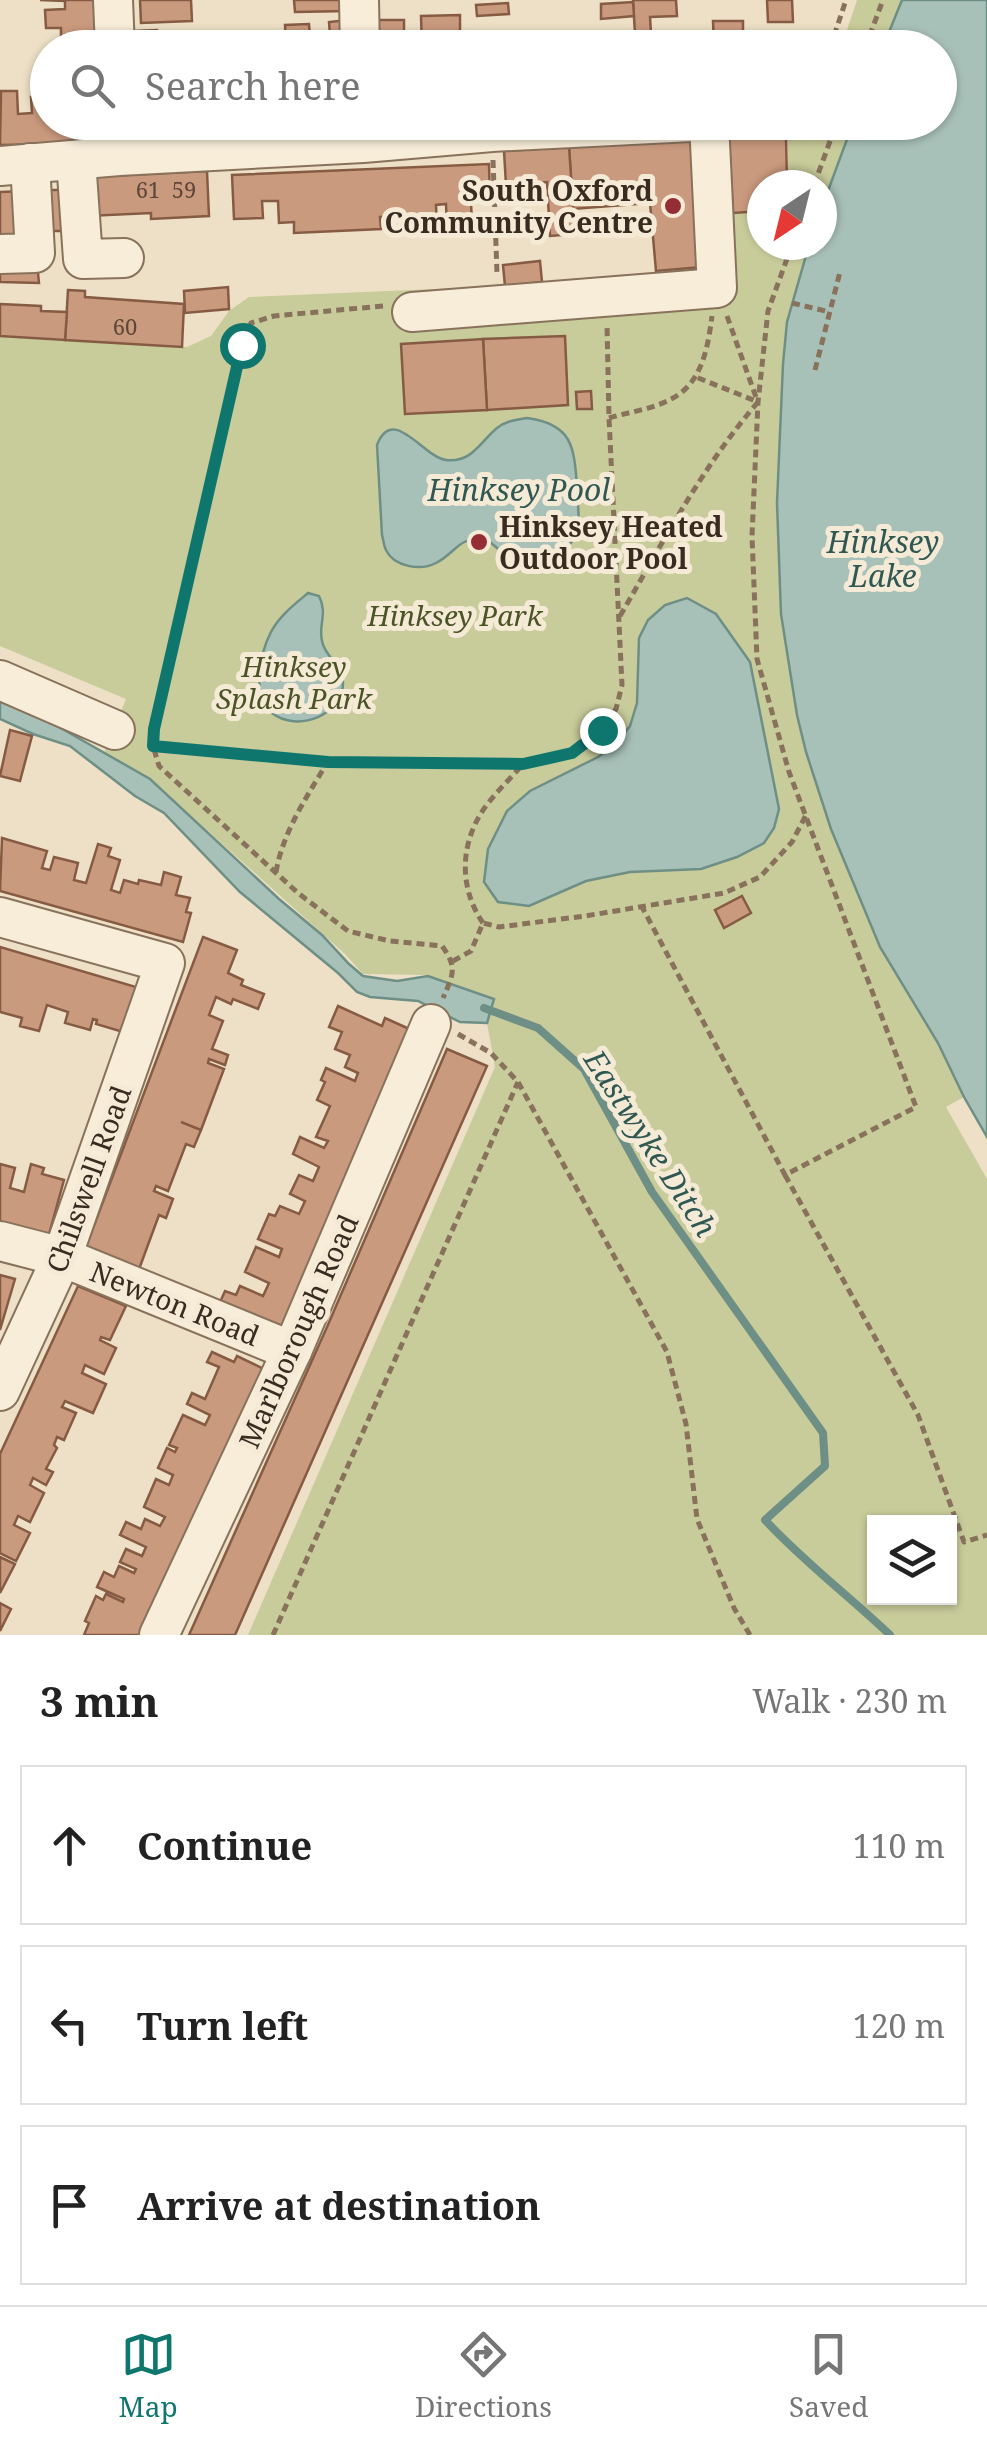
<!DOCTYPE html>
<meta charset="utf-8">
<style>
body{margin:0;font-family:"Noto Serif",serif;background:#f2f2f2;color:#222}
.controls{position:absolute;right:30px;bottom:30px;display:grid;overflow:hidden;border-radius:0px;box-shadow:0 2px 8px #0004}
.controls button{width:90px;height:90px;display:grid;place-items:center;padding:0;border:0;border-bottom:2px solid #e0e0e0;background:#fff;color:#222;font:50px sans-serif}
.compass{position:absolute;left:747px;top:170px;width:90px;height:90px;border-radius:50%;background:#fff;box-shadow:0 2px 8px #0004;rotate:215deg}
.stop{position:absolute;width:30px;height:30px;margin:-22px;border:8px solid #0f766e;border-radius:50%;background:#fff}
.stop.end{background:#0f766e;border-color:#fff;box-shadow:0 2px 10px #0008}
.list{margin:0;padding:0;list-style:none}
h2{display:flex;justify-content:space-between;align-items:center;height:130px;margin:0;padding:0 40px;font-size:42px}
h2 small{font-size:32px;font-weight:400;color:#767676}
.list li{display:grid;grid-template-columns:65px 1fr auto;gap:30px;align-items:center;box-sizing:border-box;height:160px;margin:0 20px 20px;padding:0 20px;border:2px solid #e0e0e0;border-radius:0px}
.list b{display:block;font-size:38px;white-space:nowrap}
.list em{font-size:32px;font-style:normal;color:#767676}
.icon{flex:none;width:55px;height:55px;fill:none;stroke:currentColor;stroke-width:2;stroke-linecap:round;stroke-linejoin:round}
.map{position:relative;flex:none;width:987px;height:1635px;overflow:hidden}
.search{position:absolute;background:#fff;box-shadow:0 2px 8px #0004;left:30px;right:30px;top:30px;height:110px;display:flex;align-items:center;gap:25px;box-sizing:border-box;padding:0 35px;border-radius:55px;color:#767676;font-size:38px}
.sheet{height:670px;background:#fff}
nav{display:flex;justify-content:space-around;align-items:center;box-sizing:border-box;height:140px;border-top:2px solid #e0e0e0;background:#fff;font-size:28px;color:#767676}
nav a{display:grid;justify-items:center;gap:5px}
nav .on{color:#0f766e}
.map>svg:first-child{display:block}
.green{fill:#c8cb9a;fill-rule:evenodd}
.water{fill:#a8c1b8;stroke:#6e8f85;stroke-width:2.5}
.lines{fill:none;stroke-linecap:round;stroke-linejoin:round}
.stream{stroke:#6e8f85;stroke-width:8}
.building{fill:#ca9a7e;stroke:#865b43;stroke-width:2.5}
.minor-casing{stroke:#88725c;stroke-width:42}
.path{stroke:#88725c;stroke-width:5;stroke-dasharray:8 5;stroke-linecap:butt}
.minor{stroke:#f8edd9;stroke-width:38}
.route{stroke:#0f766e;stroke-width:12}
.poi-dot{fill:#952e34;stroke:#f5ead6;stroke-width:4}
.labels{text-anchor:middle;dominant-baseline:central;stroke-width:10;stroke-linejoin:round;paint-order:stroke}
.number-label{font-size:22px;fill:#5d4738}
.poi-label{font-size:28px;font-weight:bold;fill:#392b20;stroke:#f5ead6;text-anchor:end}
.park-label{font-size:28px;font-style:italic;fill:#4b5427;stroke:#f5ead6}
.street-label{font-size:28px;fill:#392b20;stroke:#f5ead6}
.water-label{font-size:30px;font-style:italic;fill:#305853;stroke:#f5ead6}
</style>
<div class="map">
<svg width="987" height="1635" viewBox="0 0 987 1635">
<rect width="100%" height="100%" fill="#ede0c6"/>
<g class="green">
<path d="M857,0H902L883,47L841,48Z"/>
<path d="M816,123H853L822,207V185H788V128Z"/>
<path d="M762,212V245H809L787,322L783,364L777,503L781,614L797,715L806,752L831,829L880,947L938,1043L964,1097L946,1107L987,1179V1635H248L495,1067L487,1023L494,1000L424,975L363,974L345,954L150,779L104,753L126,699L0,646V335L187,347L211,336L229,311L249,297L505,286L729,265V213ZM874,1522H950V1598H874Z"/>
</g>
<g class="water">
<path d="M902,0H987V1137L964,1097L938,1043L880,947L831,829L806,752L797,715L781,614L777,503L783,364L787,322L809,245H822V207L853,123L940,122V48L883,47Z"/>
<path d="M527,418C572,424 574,446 577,486C578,502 579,519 579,535L555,558H509L484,537C455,540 458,551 436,563C421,571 394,567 386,550C384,547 383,538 382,535L377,445C393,404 423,457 446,460C472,463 480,442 497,428C505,421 516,420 527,418Z"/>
<path d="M308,593L319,596C328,614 318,625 322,641C325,658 343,664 343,682C344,715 297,733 272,713C251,697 260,653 271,632C279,616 295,604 308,593Z"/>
<path d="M687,598L716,614L750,662L779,809L774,828L764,843L737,857L701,869L630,872L586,881L529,906L498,902L484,882L488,849L507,811L530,791L598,757L616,744L630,726L637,703L639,638L648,620L665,605Z"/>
<path d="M0,697L24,707L150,779L279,899L322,935L349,964L363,976L397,981L428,976L494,999L487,1023L460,1022L418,1001L370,997L357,992L338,973L240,892L164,813L135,796L70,746L33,734L0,719Z"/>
</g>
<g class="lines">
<path class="stream" d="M484,1008L538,1028L584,1069L652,1192L823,1433L825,1466L765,1520C804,1562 849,1596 890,1635"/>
</g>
<g class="building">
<path d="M40,0H97L98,48H61V28H46L45,10L65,9V1Z"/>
<path d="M140,0H191L192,21L141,23Z"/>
<path d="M294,0H347L348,11L295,12Z"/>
<path d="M633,0H676L677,16L650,17L651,33L635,34Z"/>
<path d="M767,0H792L793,22H768Z"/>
<path d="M633,2L634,16L601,19V4Z"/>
<path d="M508,3L509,14L477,16L476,5Z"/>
<path d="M460,15V41H443V48H422L421,16Z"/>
<path d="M348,20L350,48H331L329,22Z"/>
<path d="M376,20H404V45L377,46Z"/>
<path d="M713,21H743V48H714Z"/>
<path d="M309,24L311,48H286L285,25Z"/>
<path d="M157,30V48H135L134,31Z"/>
<path d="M1,91H17L18,114L32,113L31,97H48V122H107L108,143L0,145Z"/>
<path d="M139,122H357V132L140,143Z"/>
<path d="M786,135L787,185H762V211L733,213L729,138Z"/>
<path d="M691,138L702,267L656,271L650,203L573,209L569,147Z"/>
<path d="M569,147L575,234L550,236L547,182L506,185L504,151Z"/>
<path d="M489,164L490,201L471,202L472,225L447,226L446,204L436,205L437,228L412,230L411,215L380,217L381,229L294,233V222L279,223L278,201H262L263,218L234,219L232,175Z"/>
<path d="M207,171L209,216L151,219V213L88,216L86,177Z"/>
<path d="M38,190H61L62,231H38Z"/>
<path d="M24,191L25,242L0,243V192Z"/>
<path d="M540,261L542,282L505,286L503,265Z"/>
<path d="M37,263L39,283L0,282V264Z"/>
<path d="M228,287L229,309L185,313L184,291Z"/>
<path d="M68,290L85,291V297L184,304L182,347L65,340Z"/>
<path d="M0,304L41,306V311L67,312L65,340L0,336Z"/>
<path d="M565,336L568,405L487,410L483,339Z"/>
<path d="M483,339L487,410L405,414L401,344Z"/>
<path d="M591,391L592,409H577L576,392Z"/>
<path d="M10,730L32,736L20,781L0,776Z"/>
<path d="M2,838L47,851L42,868L50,870L54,857L78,863L74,880L86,883L98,844L111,848L108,856L120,860L111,890L120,893L124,880L138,884L139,880L161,885L164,872L181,877L176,895L190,898L186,912L191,913L183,942L0,891Z"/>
<path d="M742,896L751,913L724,928L715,910Z"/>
<path d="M203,937L237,950L228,973L243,980L241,985L264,994L258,1009L233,999L231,1004L216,997L209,1015L223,1021L212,1049L228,1055L225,1065L209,1059L208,1063L224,1069L201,1130L181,1122L201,1130L194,1147L186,1144L168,1191L156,1186L154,1191L173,1199L166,1218L159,1215L138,1272L84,1252Z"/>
<path d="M0,947L136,987L123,1032L96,1024L97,1020L93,1019L90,1030L65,1023L68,1012L47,1005L39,1031L20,1026L22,1018L0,1012Z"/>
<path d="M338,1006L382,1026L385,1018L416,1032L281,1340L216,1311L225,1291L236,1295L240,1286L263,1296L269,1283L245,1272L256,1247L279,1257L282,1249L258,1239L269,1214L275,1216L280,1206L299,1214L305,1201L290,1194L299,1175L313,1181L319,1167L293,1154L300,1137L324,1148L328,1141L316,1137L330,1106L317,1100L325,1082L321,1080L326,1068L355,1081L358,1073L345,1067L350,1055L335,1049L342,1032L329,1027Z"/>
<path d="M447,1049L487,1066L235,1635H189L327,1327Z"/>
<path d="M0,1164L15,1168L10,1188L24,1192L31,1164L44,1168L42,1174L64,1180L48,1238L0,1224Z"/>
<path d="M0,1275L15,1279L0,1330Z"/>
<path d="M78,1286L126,1306L110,1340L101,1337L100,1340L116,1348L104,1374L85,1365L82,1373L106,1384L93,1413L65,1401L62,1407L76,1413L64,1440L57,1437L54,1445L57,1448L46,1469L53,1472L46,1485L33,1478L30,1485L44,1493L30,1522L18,1516L14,1525L30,1533L16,1561L0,1553V1454Z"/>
<path d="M212,1352L234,1362L237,1356L264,1369L146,1635H84L89,1623L85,1621L96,1596L103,1600L106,1594L123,1602L124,1599L97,1587L104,1572L114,1577L119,1566L134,1573L136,1569L120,1562L126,1549L142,1556L146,1547L120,1535L126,1522L141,1529L145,1519L160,1526L165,1517L144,1507L156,1479L169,1485L173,1475L158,1468L167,1448L175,1452L177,1448L169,1445L183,1415L205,1425L210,1415L187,1404L192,1393L205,1399L219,1367L207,1362Z"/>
<path d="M0,1557L15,1564L0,1593Z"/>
<path d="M0,1603L11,1609L0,1631Z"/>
</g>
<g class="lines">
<g class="minor-casing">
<g id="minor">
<path d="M113,0L115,48"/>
<path d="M359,0L360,48"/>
<path d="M76,160L83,259L124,258"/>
<path d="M0,166L119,156L363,143L492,132L691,122"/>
<path d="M0,254L35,253L30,163"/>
<path d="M412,312L717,288L709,122"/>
<path d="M0,680L115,730"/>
<path d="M0,917L165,963L62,1257L0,1391"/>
<path d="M0,1241L62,1257L292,1351"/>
<path d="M159,1635L292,1351L431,1024"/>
</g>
</g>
<g class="path">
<path d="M830,48L846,0"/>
<path d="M865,48L883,0"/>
<path d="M493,160L497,274"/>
<path d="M814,185L837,122"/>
<path d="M792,303L830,312"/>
<path d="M383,306L274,316L251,323L242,345L154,729L153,746L159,766L298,893L348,931L390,941L442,946C458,968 453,975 443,998"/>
<path d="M727,316L757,400"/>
<path d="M815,370L840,272"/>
<path d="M609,418C629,412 653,409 671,399C702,384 708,347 712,316"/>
<path d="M620,616C663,542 702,467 758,402L696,377"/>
<path d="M153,746L327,762L523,764L572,753L602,730L616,709L622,685L609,418L607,325"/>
<path d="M276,872C283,832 306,798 327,763"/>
<path d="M641,905L785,1175L916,1107L789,772L757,659L752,536L758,402L768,311L792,245"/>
<path d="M483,923C458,887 460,841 486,806C497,791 511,778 523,764"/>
<path d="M453,961L471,951L483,923L499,927L585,916L724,893L760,877L792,842L806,815"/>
<path d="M458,1034L491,1053L518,1082L667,1352L686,1424L697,1519L734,1608L750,1635"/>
<path d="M785,1175L918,1415L964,1542L987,1535"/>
<path d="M273,1635L518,1082"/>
</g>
<use href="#minor" class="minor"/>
</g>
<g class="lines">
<path class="route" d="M242,345L154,729L153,746L328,762L523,764L572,753L602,730"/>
</g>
<g class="poi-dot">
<circle cx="673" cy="206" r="10"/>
<circle cx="479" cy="542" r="10"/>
</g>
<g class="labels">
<g class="number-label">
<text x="148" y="189">61</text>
<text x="184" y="189">59</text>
<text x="125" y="326">60</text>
</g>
<g class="poi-label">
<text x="653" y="190">South Oxford<tspan x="653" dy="32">Community Centre</tspan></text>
<text x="499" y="526" text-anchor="start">Hinksey Heated<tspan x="499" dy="32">Outdoor Pool</tspan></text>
</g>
<g class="park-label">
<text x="455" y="615">Hinksey Park</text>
<text x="294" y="666">Hinksey<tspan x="294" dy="32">Splash Park</tspan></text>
</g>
<g class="street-label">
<text transform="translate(88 1179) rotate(-70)">Chilswell Road</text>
<text transform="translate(175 1303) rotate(22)">Newton Road</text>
<text transform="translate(298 1331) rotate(-66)">Marlborough Road</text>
</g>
<g class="water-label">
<text x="519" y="489">Hinksey Pool</text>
<text x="883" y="541">Hinksey<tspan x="883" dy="34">Lake</tspan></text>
<text transform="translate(651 1143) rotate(57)">Eastwyke Ditch</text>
</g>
</g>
</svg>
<div class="controls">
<button><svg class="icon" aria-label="layers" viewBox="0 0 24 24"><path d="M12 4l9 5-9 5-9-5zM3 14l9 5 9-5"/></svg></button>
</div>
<svg class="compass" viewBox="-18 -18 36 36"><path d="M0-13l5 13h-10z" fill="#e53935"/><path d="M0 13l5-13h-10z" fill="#767676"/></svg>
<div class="stop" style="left:242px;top:345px"></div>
<div class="stop end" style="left:602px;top:730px"></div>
<div class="search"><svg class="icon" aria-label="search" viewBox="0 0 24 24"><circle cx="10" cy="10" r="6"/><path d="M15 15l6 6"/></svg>Search here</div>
</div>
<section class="sheet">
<h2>3 min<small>Walk · 230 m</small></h2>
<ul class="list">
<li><svg class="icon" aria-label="ahead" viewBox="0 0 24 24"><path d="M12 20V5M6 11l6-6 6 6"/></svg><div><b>Continue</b></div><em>110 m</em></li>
<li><svg class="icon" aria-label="left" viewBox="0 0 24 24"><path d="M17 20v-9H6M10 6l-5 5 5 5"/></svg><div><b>Turn left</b></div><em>120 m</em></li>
<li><svg class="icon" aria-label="arrive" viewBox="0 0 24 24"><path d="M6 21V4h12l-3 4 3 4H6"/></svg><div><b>Arrive at destination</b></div></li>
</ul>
</section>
<nav>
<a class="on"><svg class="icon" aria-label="map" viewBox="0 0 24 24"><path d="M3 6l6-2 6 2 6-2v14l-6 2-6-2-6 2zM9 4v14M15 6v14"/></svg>Map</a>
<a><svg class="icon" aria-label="directions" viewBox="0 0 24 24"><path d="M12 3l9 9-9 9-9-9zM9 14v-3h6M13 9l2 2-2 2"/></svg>Directions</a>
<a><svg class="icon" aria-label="saved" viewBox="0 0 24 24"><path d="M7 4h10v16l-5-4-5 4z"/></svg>Saved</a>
</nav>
